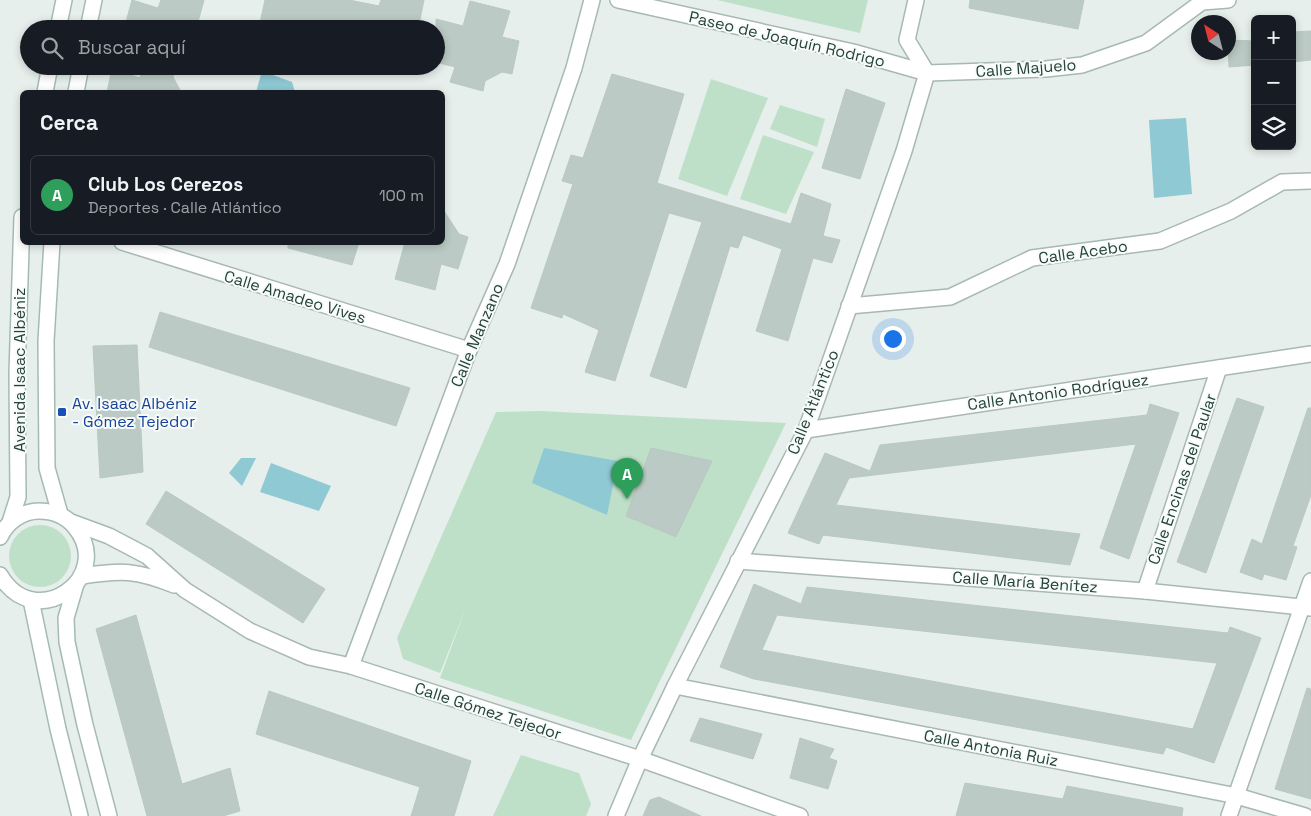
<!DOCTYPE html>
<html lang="es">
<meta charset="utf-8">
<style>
body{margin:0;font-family:"Space Grotesk",sans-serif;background:#242831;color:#f1f3f6}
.controls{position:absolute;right:15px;top:15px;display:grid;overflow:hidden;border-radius:8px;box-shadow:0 2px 8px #0003}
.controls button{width:45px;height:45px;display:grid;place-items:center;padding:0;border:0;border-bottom:1px solid #363941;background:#171b24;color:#f1f3f6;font:25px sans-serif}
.compass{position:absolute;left:1191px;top:15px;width:45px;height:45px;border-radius:50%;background:#171b24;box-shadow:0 2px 8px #0003;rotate:324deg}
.you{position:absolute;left:892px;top:338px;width:18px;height:18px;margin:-12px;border:4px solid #fff;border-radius:50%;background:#1a73e8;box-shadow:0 0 0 8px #1a73e833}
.badge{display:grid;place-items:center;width:32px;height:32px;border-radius:50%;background:#f4845f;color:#fff;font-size:16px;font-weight:700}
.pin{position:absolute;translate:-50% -41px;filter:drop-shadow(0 1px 2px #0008)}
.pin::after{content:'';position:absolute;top:26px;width:18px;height:15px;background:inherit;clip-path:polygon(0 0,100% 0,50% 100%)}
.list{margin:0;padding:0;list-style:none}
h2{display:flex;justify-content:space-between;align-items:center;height:65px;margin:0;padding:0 20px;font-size:21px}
h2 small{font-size:16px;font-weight:400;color:#9ea1a6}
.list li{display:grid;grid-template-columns:32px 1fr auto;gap:15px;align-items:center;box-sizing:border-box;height:80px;margin:0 10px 10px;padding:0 10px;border:1px solid #363941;border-radius:8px}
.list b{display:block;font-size:19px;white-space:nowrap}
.list p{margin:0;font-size:16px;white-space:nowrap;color:#9ea1a6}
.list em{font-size:16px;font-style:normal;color:#9ea1a6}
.icon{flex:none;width:28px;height:28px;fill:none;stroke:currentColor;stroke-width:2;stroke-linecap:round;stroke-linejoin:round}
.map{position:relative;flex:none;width:1311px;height:816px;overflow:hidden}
.search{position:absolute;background:#171b24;box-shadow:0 2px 8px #0003;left:20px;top:20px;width:425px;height:55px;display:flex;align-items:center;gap:12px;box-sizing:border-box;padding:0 18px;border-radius:28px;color:#9ea1a6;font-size:19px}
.panel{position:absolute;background:#171b24;box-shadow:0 2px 8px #0003;left:20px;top:90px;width:425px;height:155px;border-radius:8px}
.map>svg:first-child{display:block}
.green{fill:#bfe0c8}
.water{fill:#8ec9d4}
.building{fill:#bbcac4;stroke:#b8c9c2;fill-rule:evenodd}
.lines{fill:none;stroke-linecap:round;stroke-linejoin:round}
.street-casing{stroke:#a8b8b2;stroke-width:18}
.secondary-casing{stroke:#a4bbb3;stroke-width:18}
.street{stroke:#fff;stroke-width:15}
.secondary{stroke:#fff;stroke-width:15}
.transit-dot{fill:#1a4fb4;stroke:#f7fbf9;stroke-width:2}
.labels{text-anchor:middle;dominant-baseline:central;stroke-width:4;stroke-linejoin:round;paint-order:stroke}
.street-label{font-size:16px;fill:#24423a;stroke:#f7fbf9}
.transit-label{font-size:16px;fill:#164399;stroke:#f7fbf9;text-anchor:start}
</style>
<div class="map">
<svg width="1311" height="816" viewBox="0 0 1311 816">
<rect width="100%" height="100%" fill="#e6efeb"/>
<g class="green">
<path d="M717,0H868L860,33Z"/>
<path d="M711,79L768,98L727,196L678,179Z"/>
<path d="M780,105L825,119L817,147L770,129Z"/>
<path d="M763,135L814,152L786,214L740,199Z"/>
<path d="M540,411L786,423L631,740L440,678L465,610L440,673L403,659L397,638L496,412Z"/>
<circle cx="40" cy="556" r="31"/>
<path d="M521,755L579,773L591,804L586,816H493Z"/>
</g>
<g class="water">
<path d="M262,71L292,82L295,92H256Z"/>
<path d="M1186,118L1192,194L1154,198L1149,120Z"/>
<path d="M544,448L618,461L607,515L532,483Z"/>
<path d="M241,458H256L242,486L229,473Z"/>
<path d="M271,463L331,486L319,511L260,492Z"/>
</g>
<g class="building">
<path d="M132,0L158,8L161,0H204L196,29H124Z"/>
<path d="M265,0H349L379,6L381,0H424L418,29H285L260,23Z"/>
<path d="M970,0H1084L1078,29L969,8Z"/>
<path d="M470,1L510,11L502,37L519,41L512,74L502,72L485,81L483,91L450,82L455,67L436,62V19L463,26Z"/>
<path d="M1311,31V60L1292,62V32Z"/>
<path d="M1228,40L1255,41V65L1229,67Z"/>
<path d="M143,66H177L173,77L181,92H107L112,69L140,78Z"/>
<path d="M612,74L684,94L657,183L791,224L801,193L831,204L823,236L840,240L832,263L813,258L788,341L756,331L782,249L743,235L738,248L730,246L686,388L650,376L702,222L669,213L615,381L585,372L599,330L563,314L562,318L531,308L573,184L562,181L571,155L583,158Z"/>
<path d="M846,89L885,103L860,179L822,168Z"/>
<path d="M442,208L459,234L468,237L458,269L441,264L435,290L395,279L405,242H442Z"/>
<path d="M288,242H359L352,265L288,248Z"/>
<path d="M160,312L410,388L396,426L149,347Z"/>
<path d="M137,345L143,472L100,478L93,346Z"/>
<path d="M1237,398L1264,407L1206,573L1177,562Z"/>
<path d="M1150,404L1179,413L1129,559L1100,548L1136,444L849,478L836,505L1080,534L1070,565L823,535L819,544L788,533L825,453L870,471L880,445L1147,415Z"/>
<path d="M1308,408H1311V495L1293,546L1297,547L1286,580L1264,574L1262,580L1240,572L1252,539L1262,544Z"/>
<path d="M651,448L712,461L676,537L626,516Z"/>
<path d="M166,491L325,589L303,623L146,524Z"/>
<path d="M754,584L801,604L807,587L1228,633L1230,627L1261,638L1214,763L1166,747L1163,754L754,679L720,667ZM777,615L830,621L1217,663L1193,729L762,650Z"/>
<path d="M136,615L182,784L230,768L240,811L223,816H147L96,629Z"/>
<path d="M1307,688L1311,689V799L1275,789Z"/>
<path d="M269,691L471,761L454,816H411L420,787L256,734Z"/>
<path d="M700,718L762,734L753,759L690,741Z"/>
<path d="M800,738L834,749L829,758L837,761L828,789L790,778Z"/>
<path d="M965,783L1063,799L1067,786L1183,808L1182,816H956Z"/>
<path d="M659,797L701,816H643L650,800Z"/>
</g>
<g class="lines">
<g class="street-casing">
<g id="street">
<path d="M618,0L853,52L927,73L1046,69L1082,65L1146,43L1202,2L1228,0"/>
<path d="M122,242L469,350"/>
<path d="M849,306L950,297L1032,258L1160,241L1231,211L1282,182L1311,181"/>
<path d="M806,430L1311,354"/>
<path d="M71,522L109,536L147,556L185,590L250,631L309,657L351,666L640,759L800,816"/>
<path d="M738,561L1145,591L1311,608"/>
<path d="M82,576C122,570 136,570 174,585"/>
<path d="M1145,591L1219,368"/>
<path d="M351,666L469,350L507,264L574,68L592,0"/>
<path d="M675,686L1237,796L1305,816"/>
<path d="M616,816L640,759L675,686L806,430L904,151L927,73L907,40L916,0"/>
<path d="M1229,816L1311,581"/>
</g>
</g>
<g class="secondary-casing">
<g id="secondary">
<path d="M58,29L64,0"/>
<path d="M88,29L94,0"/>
<path d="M45,92L50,66"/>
<path d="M76,92L81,66"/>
<path d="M52,242L46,341L47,468L60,514"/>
<path d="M10,522L18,497L17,373L22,217"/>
<path d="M0,537C7,522 22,511 39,511C54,511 66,516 75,527C116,577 35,635 0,575"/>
<path d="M76,584L66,618L67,642L85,725L109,816"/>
<path d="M31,600L58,729L80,816"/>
</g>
</g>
<use href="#street" class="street"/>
<use href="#secondary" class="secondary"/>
</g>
<rect class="transit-dot" x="57" y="407" width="10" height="10" rx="2.5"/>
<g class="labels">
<g class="street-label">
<text transform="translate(787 39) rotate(13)">Paseo de Joaquín Rodrigo</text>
<text transform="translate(1026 68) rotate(-4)">Calle Majuelo</text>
<text transform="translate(1083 252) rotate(-8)">Calle Acebo</text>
<text transform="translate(295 297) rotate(17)">Calle Amadeo Vives</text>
<text transform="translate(477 335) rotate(-67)">Calle Manzano</text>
<text transform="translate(19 370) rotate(-90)">Avenida Isaac Albéniz</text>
<text transform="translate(1058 392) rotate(-8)">Calle Antonio Rodríguez</text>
<text transform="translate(813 402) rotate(-68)">Calle Atlántico</text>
<text transform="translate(1182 479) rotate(-71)">Calle Encinas del Paular</text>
<text transform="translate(1025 582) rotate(4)">Calle María Benítez</text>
<text transform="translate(488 711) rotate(18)">Calle Gómez Tejedor</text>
<text transform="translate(991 748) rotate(11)">Calle Antonia Ruiz</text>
</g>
<g class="transit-label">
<text x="72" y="403">Av. Isaac Albéniz<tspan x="72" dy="18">- Gómez Tejedor</tspan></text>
</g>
</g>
</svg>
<div class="controls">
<button>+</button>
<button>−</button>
<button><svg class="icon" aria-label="layers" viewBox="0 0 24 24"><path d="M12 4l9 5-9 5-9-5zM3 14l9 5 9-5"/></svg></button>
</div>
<svg class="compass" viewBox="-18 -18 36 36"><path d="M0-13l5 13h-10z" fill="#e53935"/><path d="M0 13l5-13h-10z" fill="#9ea1a6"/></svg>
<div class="you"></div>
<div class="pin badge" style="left:627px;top:499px;background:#2e9e5b">A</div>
<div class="search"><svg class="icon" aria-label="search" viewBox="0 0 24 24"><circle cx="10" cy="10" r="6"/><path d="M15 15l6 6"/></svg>Buscar aquí</div>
<section class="panel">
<h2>Cerca<small></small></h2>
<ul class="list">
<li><span class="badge" style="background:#2e9e5b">A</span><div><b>Club Los Cerezos</b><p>Deportes · Calle Atlántico</p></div><em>100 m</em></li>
</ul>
</section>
</div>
